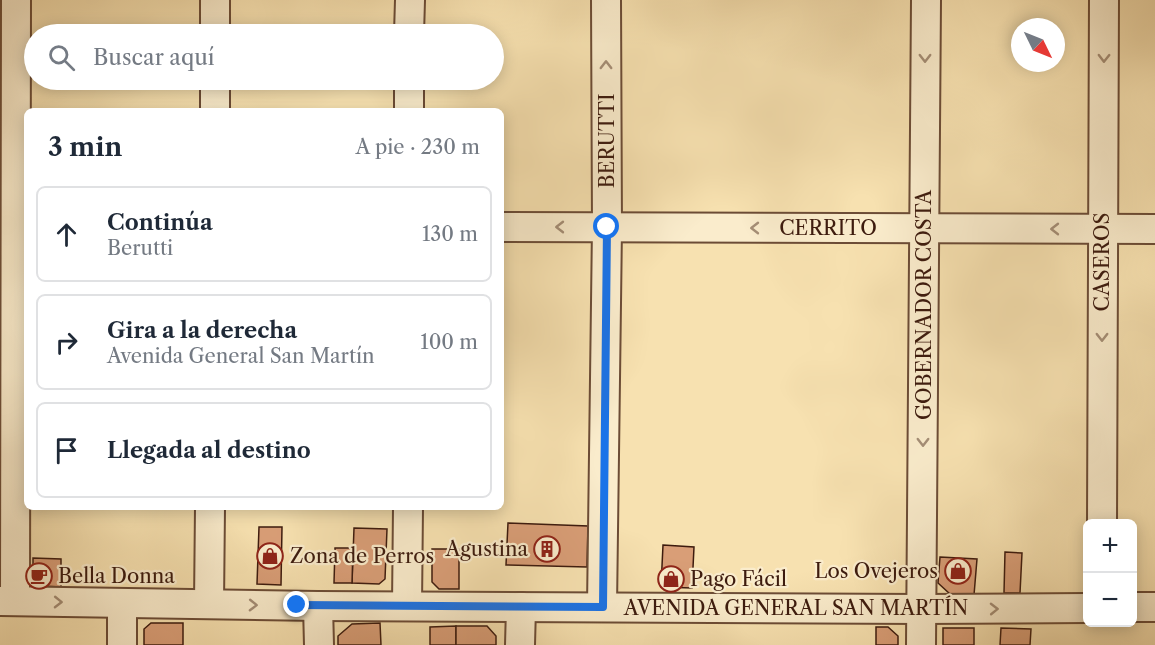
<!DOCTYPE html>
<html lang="es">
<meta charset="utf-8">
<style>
body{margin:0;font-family:"Libre Caslon Text",serif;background:#f6f6f7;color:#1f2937}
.controls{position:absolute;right:18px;bottom:18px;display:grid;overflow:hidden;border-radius:9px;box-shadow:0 3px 15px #0003}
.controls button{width:54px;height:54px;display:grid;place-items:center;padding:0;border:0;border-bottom:2px solid #e0e1e3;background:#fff;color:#1f2937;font:30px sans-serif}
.compass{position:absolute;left:1011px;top:18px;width:54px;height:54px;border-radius:50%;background:#fff;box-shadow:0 3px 15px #0003;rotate:133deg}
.stop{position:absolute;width:18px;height:18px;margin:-14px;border:4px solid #1a73e8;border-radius:50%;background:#fff}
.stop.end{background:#1a73e8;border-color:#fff;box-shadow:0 2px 6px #0008}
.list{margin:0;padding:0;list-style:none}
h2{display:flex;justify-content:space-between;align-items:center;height:78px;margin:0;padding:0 24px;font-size:26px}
h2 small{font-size:20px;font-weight:400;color:#747a83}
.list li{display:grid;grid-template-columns:39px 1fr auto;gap:18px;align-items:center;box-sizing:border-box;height:96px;margin:0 12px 12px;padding:0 12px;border:2px solid #e0e1e3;border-radius:9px}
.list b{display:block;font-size:22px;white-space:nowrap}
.list p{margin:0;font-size:20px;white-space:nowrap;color:#747a83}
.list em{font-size:20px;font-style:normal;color:#747a83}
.icon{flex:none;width:33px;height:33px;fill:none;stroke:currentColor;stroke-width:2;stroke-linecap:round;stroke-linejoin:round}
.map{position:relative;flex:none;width:1155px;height:645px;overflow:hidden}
.search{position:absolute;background:#fff;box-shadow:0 3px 15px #0003;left:24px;top:24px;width:480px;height:66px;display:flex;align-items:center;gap:15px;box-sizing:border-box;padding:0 21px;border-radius:33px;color:#747a83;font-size:22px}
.panel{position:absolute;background:#fff;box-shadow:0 3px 15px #0003;left:24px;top:108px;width:480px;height:402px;border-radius:9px}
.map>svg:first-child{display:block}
.building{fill:#d99e77;stroke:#3d1b0e;stroke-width:1.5}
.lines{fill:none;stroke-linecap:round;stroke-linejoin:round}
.minor-casing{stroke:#6c4c36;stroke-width:32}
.minor{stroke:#faeccc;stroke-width:28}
.oneway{stroke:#a58e76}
.route{stroke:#1a73e8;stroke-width:8}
.labels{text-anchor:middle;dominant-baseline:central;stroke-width:4.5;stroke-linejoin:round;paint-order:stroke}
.street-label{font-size:20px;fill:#3d1b0e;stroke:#faeccc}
.poi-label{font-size:20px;fill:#3d1b0e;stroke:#faeccc;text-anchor:start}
</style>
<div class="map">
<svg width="1155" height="645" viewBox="0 0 1155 645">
<rect width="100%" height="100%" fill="#f7e1b0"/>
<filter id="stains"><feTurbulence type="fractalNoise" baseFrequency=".00333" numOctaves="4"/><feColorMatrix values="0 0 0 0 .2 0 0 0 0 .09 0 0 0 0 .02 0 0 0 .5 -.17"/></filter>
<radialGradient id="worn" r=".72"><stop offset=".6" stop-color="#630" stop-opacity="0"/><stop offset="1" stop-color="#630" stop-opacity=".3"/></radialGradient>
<g class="building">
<path d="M508,523L588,526L587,567L506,565Z"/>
<path d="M259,527H282L281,585L257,584Z"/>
<path d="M354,528L387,529L385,579L379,584L352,583Z"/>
<path d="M663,545L694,547L692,588L661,587Z"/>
<path d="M335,548H353L352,583H334Z"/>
<path d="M432,549H459V589H439L432,582Z"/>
<path d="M1005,552L1022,553L1020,593H1004Z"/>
<path d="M940,557L977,559L974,595L950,594L938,583Z"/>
<path d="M33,558L61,559V587L40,586L33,580Z"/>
<path d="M151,623H183V645H144V629Z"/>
<path d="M380,623L381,645H338V636L352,624Z"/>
<path d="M456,626V645H430V627Z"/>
<path d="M456,626H487L496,636V645H456Z"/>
<path d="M876,627H888L898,636V645H876Z"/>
<rect x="943" y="628" width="31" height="17"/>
<path d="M1001,628L1031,629L1030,645H1000Z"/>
</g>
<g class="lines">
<g class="minor-casing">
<g id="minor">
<path d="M215,34V0"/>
<path d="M409,34L410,0"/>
<path d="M215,111V80"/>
<path d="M409,111V80"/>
<path d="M501,227L1155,229"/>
<path d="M1102,524L1104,0"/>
<path d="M0,601L318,606L921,609L1088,608"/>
<path d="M15,601L16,0"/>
<path d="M209,604L210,507"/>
<path d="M318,606L319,645"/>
<path d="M407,606L408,507"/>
<path d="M602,607L607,227L606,0"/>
<path d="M1132,607H1155"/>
<path d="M122,645V603"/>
<path d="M520,645L521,607"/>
<path d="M921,645L926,0"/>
</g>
</g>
<use href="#minor" class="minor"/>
</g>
<defs><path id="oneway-chevron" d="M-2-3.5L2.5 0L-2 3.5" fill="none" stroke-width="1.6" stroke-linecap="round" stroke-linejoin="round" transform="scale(1.5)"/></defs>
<g class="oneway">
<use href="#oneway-chevron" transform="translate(925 58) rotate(90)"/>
<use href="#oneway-chevron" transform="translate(1104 58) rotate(91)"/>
<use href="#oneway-chevron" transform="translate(606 65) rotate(-90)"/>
<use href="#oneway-chevron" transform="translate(560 227) rotate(-180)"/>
<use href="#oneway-chevron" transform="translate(755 228) rotate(-180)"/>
<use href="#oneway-chevron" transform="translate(1055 229) rotate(-180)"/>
<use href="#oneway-chevron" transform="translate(1102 337) rotate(90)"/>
<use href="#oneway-chevron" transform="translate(923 442) rotate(90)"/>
<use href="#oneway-chevron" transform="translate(58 602) rotate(1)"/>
<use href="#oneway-chevron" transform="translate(253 605) rotate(1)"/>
<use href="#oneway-chevron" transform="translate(994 609) rotate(-1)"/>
</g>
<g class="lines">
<path class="route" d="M297,605L603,607L607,227"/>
</g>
<defs>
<g id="building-ring" transform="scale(1.35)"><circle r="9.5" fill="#faeccc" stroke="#8f2418" stroke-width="1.5"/><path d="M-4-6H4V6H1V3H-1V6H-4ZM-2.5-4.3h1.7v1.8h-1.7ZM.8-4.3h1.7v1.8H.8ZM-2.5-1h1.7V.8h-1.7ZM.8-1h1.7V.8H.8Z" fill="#8f2418"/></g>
<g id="shop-ring" transform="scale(1.35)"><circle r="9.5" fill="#faeccc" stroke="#8f2418" stroke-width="1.5"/><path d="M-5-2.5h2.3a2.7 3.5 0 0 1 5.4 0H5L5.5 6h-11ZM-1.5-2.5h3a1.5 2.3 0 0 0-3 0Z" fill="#8f2418"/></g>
<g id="cafe-ring" transform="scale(1.35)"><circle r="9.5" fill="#faeccc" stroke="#8f2418" stroke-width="1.5"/><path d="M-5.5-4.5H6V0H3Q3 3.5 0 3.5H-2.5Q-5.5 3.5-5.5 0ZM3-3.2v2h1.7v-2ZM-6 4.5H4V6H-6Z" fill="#8f2418"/></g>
</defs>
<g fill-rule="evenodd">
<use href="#building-ring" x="547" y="549"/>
<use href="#shop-ring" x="270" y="556"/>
<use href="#shop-ring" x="958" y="571"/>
<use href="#cafe-ring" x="39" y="576"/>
<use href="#shop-ring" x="671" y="579"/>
</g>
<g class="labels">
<g class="street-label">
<text transform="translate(607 141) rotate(-90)">BERUTTI</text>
<text x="828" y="228">CERRITO</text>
<text transform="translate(1102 262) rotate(-90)">CASEROS</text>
<text transform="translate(924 305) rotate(-90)">GOBERNADOR COSTA</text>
<text x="796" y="608">AVENIDA GENERAL SAN MARTÍN</text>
</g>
<g class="poi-label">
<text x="528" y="549" text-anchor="end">Agustina</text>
<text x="290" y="556">Zona de Perros</text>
<text x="938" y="571" text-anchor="end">Los Ovejeros</text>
<text x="58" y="576">Bella Donna</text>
<text x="690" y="579">Pago Fácil</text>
</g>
</g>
<rect width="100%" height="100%" filter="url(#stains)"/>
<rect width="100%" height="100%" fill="url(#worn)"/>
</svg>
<div class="controls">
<button>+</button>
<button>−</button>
</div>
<svg class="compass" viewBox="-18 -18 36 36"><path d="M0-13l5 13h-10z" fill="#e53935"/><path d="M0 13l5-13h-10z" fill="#747a83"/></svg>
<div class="stop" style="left:607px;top:227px"></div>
<div class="stop end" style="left:297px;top:605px"></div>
<div class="search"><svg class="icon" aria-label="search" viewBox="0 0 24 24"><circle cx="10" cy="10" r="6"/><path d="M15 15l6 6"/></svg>Buscar aquí</div>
<section class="panel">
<h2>3 min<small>A pie · 230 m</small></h2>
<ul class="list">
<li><svg class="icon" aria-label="ahead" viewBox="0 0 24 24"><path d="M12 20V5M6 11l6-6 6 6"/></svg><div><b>Continúa</b><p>Berutti</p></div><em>130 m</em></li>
<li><svg class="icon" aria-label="right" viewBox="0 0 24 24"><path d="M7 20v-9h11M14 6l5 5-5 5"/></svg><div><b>Gira a la derecha</b><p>Avenida General San Martín</p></div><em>100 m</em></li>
<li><svg class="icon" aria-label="arrive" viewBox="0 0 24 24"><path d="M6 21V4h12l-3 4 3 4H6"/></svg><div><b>Llegada al destino</b></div></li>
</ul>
</section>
</div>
